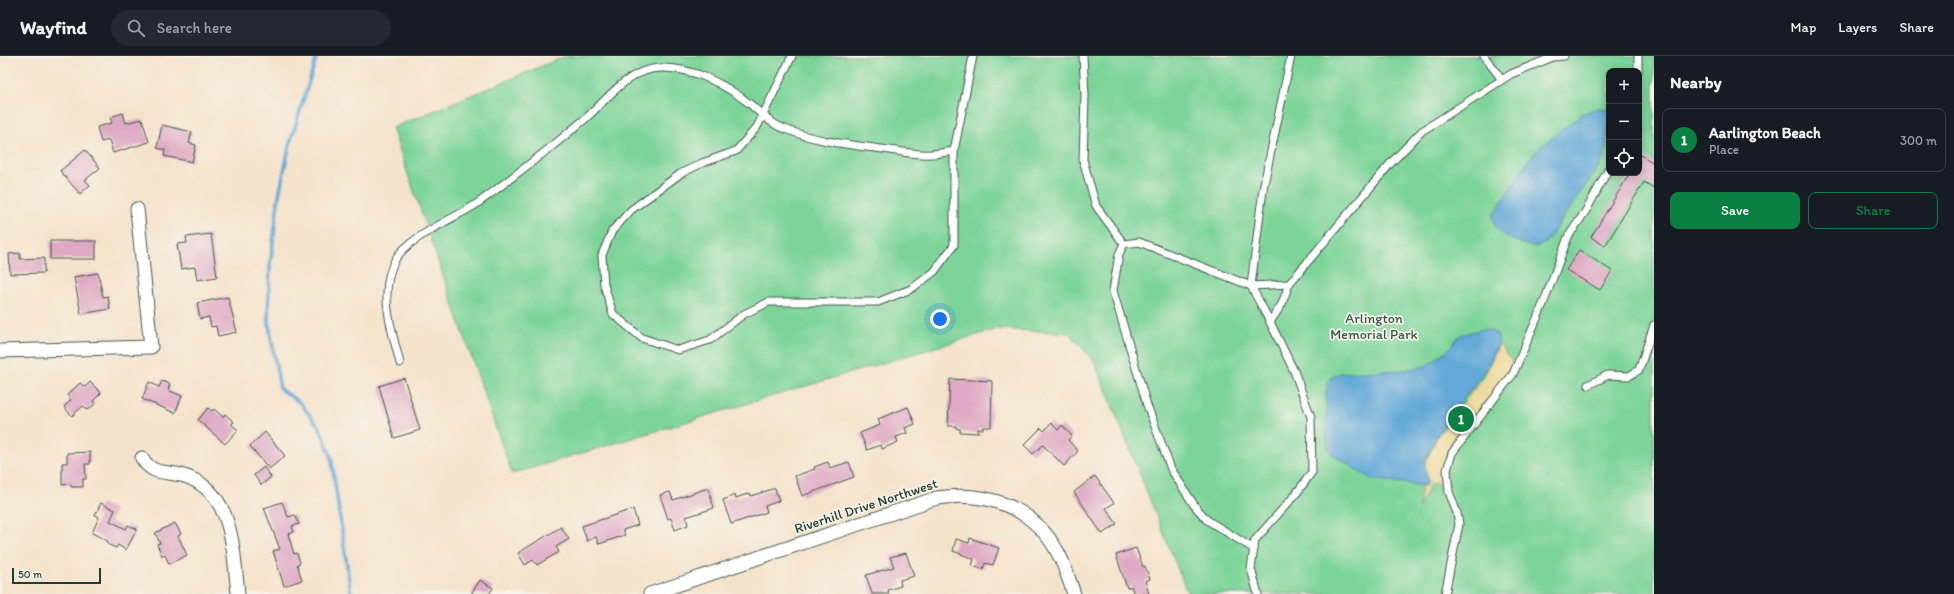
<!DOCTYPE html>
<meta charset="utf-8">
<style>
body{margin:0;font-family:Itim,sans-serif;background:#242831;color:#f1f3f6}
.controls{position:absolute;right:12px;top:12px;display:grid;overflow:hidden;border-radius:8px;box-shadow:0 2px 10px #0003}
.controls button{width:36px;height:36px;display:grid;place-items:center;padding:0;border:0;border-bottom:1px solid #363941;background:#171b24;color:#f1f3f6;font:20px sans-serif}
.scale{position:absolute;left:12px;bottom:10px;width:89px;box-sizing:border-box;padding-left:4px;border:2px solid #1f3d34;border-top:0;font-size:11px;line-height:14px;white-space:nowrap;color:#1f3d34;-webkit-text-stroke:3px #f7f3e8;paint-order:stroke}
.you{position:absolute;left:940px;top:263px;width:14px;height:14px;margin:-10px;border:3px solid #fff;border-radius:50%;background:#1a73e8;box-shadow:0 0 0 6px #1a73e833}
.badge{display:grid;place-items:center;width:26px;height:26px;border-radius:50%;background:#0b8043;color:#fff;font-size:13px;font-weight:700}
.pin{position:absolute;translate:-50% -50%;border:2px solid #fff;box-shadow:0 1px 4px #0006}
.list{margin:0;padding:0;list-style:none}
h2{display:flex;justify-content:space-between;align-items:center;height:52px;margin:0;padding:0 16px;font-size:17px}
h2 small{font-size:13px;font-weight:400;color:#9ea1a6}
.list li{display:grid;grid-template-columns:26px 1fr auto;gap:12px;align-items:center;box-sizing:border-box;height:64px;margin:0 8px 8px;padding:0 8px;border:1px solid #363941;border-radius:8px}
.list b{display:block;font-size:15px;white-space:nowrap}
.list p{margin:0;font-size:13px;white-space:nowrap;color:#9ea1a6}
.list em{font-size:13px;font-style:normal;color:#9ea1a6}
.actions{display:flex;gap:8px;padding:12px 16px}
.actions a{flex:1;padding:9px 0;border:1px solid #0b8043;border-radius:8px;text-align:center;font-size:14px;color:#0b8043}
.actions .main{background:#0b8043;color:#fff}
.icon{flex:none;width:22px;height:22px;fill:none;stroke:currentColor;stroke-width:2;stroke-linecap:round;stroke-linejoin:round}
.map{position:relative;flex:none;width:1654px;height:538px;overflow:hidden}
header{display:flex;align-items:center;gap:24px;box-sizing:border-box;height:56px;padding:0 20px;background:#171b24;border-bottom:1px solid #363941}
header strong{font-size:19px}
nav{display:flex;gap:22px;margin-inline-start:auto;font-size:14px}
.search{width:280px;height:36px;background:#242831;display:flex;align-items:center;gap:10px;box-sizing:border-box;padding:0 14px;border-radius:22px;color:#9ea1a6;font-size:15px}
main{display:flex}
aside{flex:1;background:#171b24}
.map>svg:first-child{display:block}
.green{fill:#7bd499;stroke:#4d8866;fill-rule:evenodd}
.sand{fill:#eeda9e;stroke:#868c69}
.water{fill:#62a8d8;stroke:#407286}
.lines{fill:none;stroke-linecap:round;stroke-linejoin:round}
.stream{stroke:#62a8d8;stroke-width:3.5}
.building{fill:#dfa9c5}
.service-casing{stroke:#3f564b;stroke-width:9}
.minor-casing{stroke:#3f564b;stroke-width:15}
.service{stroke:#fff;stroke-width:7}
.minor{stroke:#fff;stroke-width:13}
.labels{text-anchor:middle;dominant-baseline:central;stroke-width:3.5;stroke-linejoin:round;paint-order:stroke}
.park-label{font-size:14px;fill:#315b48;stroke:#f7f3e8}
.street-label{font-size:14px;fill:#1f3d34;stroke:#f7f3e8}
</style>
<header>
<strong>Wayfind</strong>
<div class="search"><svg class="icon" aria-label="search" viewBox="0 0 24 24"><circle cx="10" cy="10" r="6"/><path d="M15 15l6 6"/></svg>Search here</div>
<nav><a>Map</a><a>Layers</a><a>Share</a></nav>
</header>
<main>
<div class="map">
<svg width="1654" height="538" viewBox="0 0 1654 538">
<rect width="100%" height="100%" fill="#f7f3e8"/>
<filter id="ink" filterUnits="userSpaceOnUse"><feTurbulence type="fractalNoise" baseFrequency=".025" numOctaves="2"/><feDisplacementMap in="SourceGraphic" scale="8" xChannelSelector="R" yChannelSelector="G"/><feConvolveMatrix kernelMatrix="1 2 1 2 8 2 1 2 1" color-interpolation-filters="sRGB"/></filter>
<filter id="wash" filterUnits="userSpaceOnUse"><feTurbulence type="fractalNoise" baseFrequency=".012" numOctaves="4" result="noise"/><feDisplacementMap in="SourceGraphic" scale="16" xChannelSelector="R" yChannelSelector="G"/><feGaussianBlur stdDeviation="0.9" result="paint"/><feColorMatrix in="noise" values="0 0 0 0 0 0 0 0 0 0 0 0 0 0 0 0 0 1.4 0 .05"/><feComposite in="paint" operator="in"/></filter>
<g filter="url(#wash)">
<rect width="100%" height="100%" fill="#f4e3cb"/>
<path class="green" d="M566,0H1654V538H1188L1095,307L1070,277L997,273L512,418L392,72ZM1609,15H1639V117H1609Z"/>
<path class="sand" d="M1499,288L1513,307L1488,344L1454,381L1445,403L1444,427L1430,428L1419,452L1425,408L1437,381L1485,319Z"/>
<g class="water">
<path d="M1601,51L1609,56L1605,101L1550,181L1544,188L1535,191C1521,189 1492,178 1493,160L1529,103L1539,92L1583,57Z"/>
<path d="M1484,273L1492,275L1499,281L1498,289L1485,316L1455,354L1439,377L1429,396L1425,408L1428,426L1426,430L1371,423L1331,397L1328,393L1326,375V336L1328,327L1332,321L1341,317L1404,314L1426,310L1447,295L1460,279Z"/>
</g>
<g class="lines">
<path class="stream" d="M317,0L290,87L279,139L270,210L268,263L280,333L299,346L320,372L331,400L351,538"/>
</g>
<g id="blocks">
<g class="building">
<path d="M123,57L126,67L142,63L149,86L113,97L109,84L101,86L97,71L112,67L110,61Z"/>
<path d="M162,69L192,76L189,87L196,89L192,106L164,100L165,94L157,92Z"/>
<path d="M85,94L100,112L85,124L90,129L80,138L60,115Z"/>
<path d="M1639,98L1654,107V132L1644,126L1605,190L1591,181L1630,117H1639Z"/>
<path d="M211,178L217,221L197,224L195,211L181,213L177,188L187,187L186,181Z"/>
<rect x="50" y="185" width="46" height="18"/>
<path d="M1579,194L1612,215L1600,234L1566,214Z"/>
<path d="M20,197V203L44,202V217L10,218L9,198Z"/>
<path d="M98,217L103,241L108,240L110,253L81,258L74,221Z"/>
<path d="M228,241L237,276L218,280L216,270L211,271L209,261L200,263L197,247Z"/>
<path d="M404,322L420,374L394,382L379,330Z"/>
<path d="M950,323L992,325L991,371H983V373H978V377L960,376V373L956,372V370H948Z"/>
<path d="M162,325L170,328L168,334L182,340L175,357L142,343L149,326L159,331Z"/>
<path d="M90,326L101,337L93,345L95,348L88,354L83,350L72,360L64,351L71,344L67,339L80,327L85,331Z"/>
<path d="M908,351L915,368L905,372L907,377L896,381L898,386L882,393L880,389L867,394L860,377L880,369L878,363Z"/>
<path d="M208,352L212,355L214,353L223,361L225,358L234,366L231,368L238,374L225,388L198,364Z"/>
<path d="M1051,367L1058,374L1062,369L1072,380L1068,384L1078,395L1064,410L1043,389L1033,398L1024,389L1041,372L1044,375Z"/>
<path d="M265,376L285,400L269,413L250,390Z"/>
<path d="M90,396V408H85L86,423H83V431H71V428L62,429V407H67V397Z"/>
<path d="M828,406L830,412L849,406L854,421L802,440L795,420L815,413L814,411Z"/>
<path d="M264,411L271,421L261,429L254,419Z"/>
<path d="M1095,420L1114,447L1106,452L1117,468L1102,478L1074,436Z"/>
<path d="M708,432L714,452L686,461L688,469L675,474L671,462L668,463L660,439L670,436L673,444Z"/>
<path d="M775,432L779,445L765,450L767,456L731,468L723,444L735,439L736,442L750,437L751,440Z"/>
<path d="M282,446L288,461L295,459L299,468L292,470L294,476L288,478L294,498L297,497L300,507L297,508L302,524L284,530L273,495L280,493L264,452Z"/>
<path d="M101,447L115,454L110,465L126,473L128,469L137,473L126,494L118,489L116,492L107,488L108,485L92,477L99,461L95,459Z"/>
<path d="M633,453L638,469L623,474L625,479L599,488L596,481L587,485L582,470Z"/>
<path d="M175,467L181,478L178,480L187,499L169,508L165,499L162,500L157,488L160,487L155,477Z"/>
<path d="M561,471L569,483L556,491L559,496L537,509L533,504L525,509L518,497Z"/>
<path d="M970,482L999,492L993,509L985,507L983,513L972,510L974,503L953,495L956,483L969,487Z"/>
<path d="M1136,492L1143,511L1145,510L1150,523L1145,525L1149,538H1134L1131,530L1127,532L1116,499Z"/>
<path d="M906,497L914,520L900,524L901,530L888,534L889,538H872L866,519L894,511L890,501Z"/>
<path d="M480,524L493,532L489,538H471Z"/>
</g>
</g>
</g>
<g filter="url(#ink)">
<use href="#blocks" fill-opacity="0" stroke="#3f564b" stroke-width="1"/>
<g class="lines">
<g class="service-casing">
<g id="service">
<path d="M792,0L757,71L736,95L702,107L680,118L631,154L612,175L602,199L604,229L613,258L642,282L678,294L710,284L744,258L769,246H878L911,233L934,216L954,189V95L973,0"/>
<path d="M1083,0L1085,40L1083,104L1096,150L1124,188"/>
<path d="M1484,0L1502,24"/>
<path d="M1638,15V0"/>
<path d="M1289,228L1251,230L1263,133L1291,0"/>
<path d="M400,307C392,275 378,236 395,204C407,182 453,163 475,149C491,138 507,125 523,113C544,97 565,80 585,63C608,43 627,13 661,12C693,11 726,29 750,48C759,56 769,66 780,71C815,86 853,89 890,94C903,96 918,99 931,98C939,98 946,96 954,95"/>
<path d="M1588,329L1608,319L1629,320L1639,314L1654,269"/>
<path d="M1254,493L1207,464L1194,449L1171,413L1147,349L1113,235L1119,198L1124,188L1139,186L1251,230L1270,266"/>
<path d="M1258,538L1251,513L1255,484L1296,438L1312,416L1311,361L1294,315L1270,266L1282,248L1289,228L1390,108L1422,75L1511,18L1553,1L1564,0"/>
<path d="M1445,538L1459,468L1457,457L1449,436L1447,414L1452,397L1513,318L1544,246L1568,181L1587,153L1609,112"/>
</g>
</g>
<g class="minor-casing">
<g id="minor">
<path d="M0,295L151,291L137,153"/>
<path d="M142,402C152,419 164,415 181,419C234,433 233,494 238,538"/>
<path d="M650,538L937,442C986,435 1032,450 1057,495C1065,509 1069,524 1074,538"/>
</g>
</g>
<use href="#service" class="service"/>
<use href="#minor" class="minor"/>
</g>
</g>
<g class="labels">
<g class="park-label">
<text x="1374" y="262">Arlington<tspan x="1374" dy="16">Memorial Park</tspan></text>
</g>
<g class="street-label">
<text transform="translate(866 450) rotate(-18)">Riverhill Drive Northwest</text>
</g>
</g>
</svg>
<div class="controls">
<button>+</button>
<button>−</button>
<button><svg class="icon" aria-label="locate" viewBox="0 0 24 24"><circle cx="12" cy="12" r="6"/><path d="M12 2v4M12 18v4M2 12h4M18 12h4"/></svg></button>
</div>
<div class="scale">50 m</div>
<div class="you"></div>
<div class="pin badge" style="left:1461px;top:363px">1</div>
</div>
<aside>
<h2>Nearby<small></small></h2>
<ul class="list">
<li><span class="badge">1</span><div><b>Aarlington Beach</b><p>Place</p></div><em>300 m</em></li>
</ul>
<div class="actions"><a class="main">Save</a><a>Share</a></div>
</aside>
</main>
